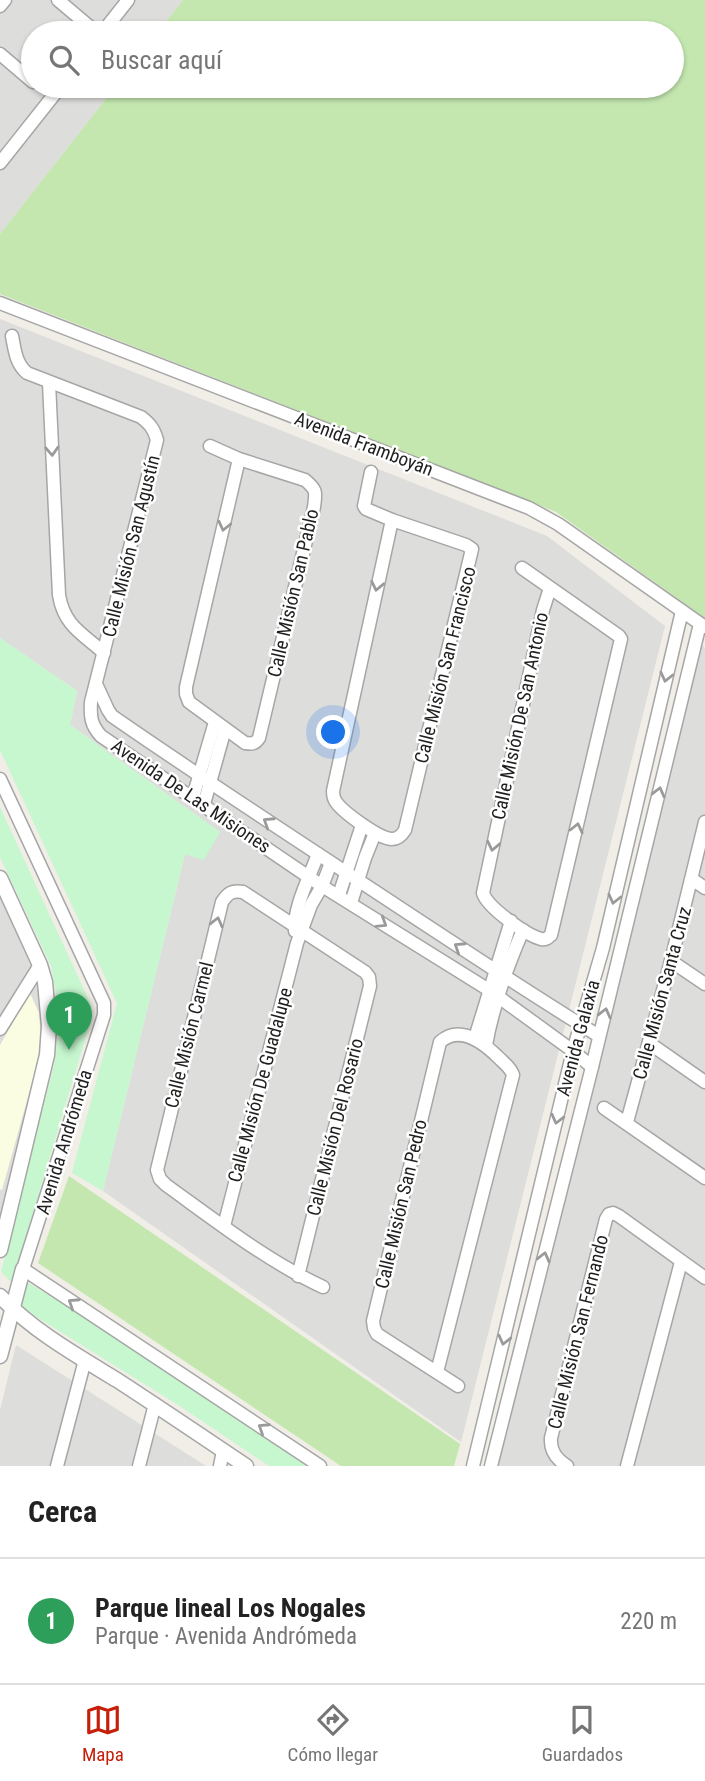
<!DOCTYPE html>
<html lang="es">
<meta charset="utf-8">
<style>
body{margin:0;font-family:"Roboto Condensed",sans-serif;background:#f6f6f6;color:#222}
.you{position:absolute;left:334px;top:733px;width:24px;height:24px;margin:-18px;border:5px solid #fff;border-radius:50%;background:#1a73e8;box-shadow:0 0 0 10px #1a73e833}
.badge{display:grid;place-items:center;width:46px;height:46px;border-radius:50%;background:#c51f0a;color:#fff;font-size:23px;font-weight:700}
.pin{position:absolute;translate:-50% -58px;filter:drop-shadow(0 2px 4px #0008)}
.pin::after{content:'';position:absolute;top:37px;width:24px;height:21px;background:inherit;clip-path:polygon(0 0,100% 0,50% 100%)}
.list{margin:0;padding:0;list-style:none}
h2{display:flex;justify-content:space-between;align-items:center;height:91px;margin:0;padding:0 28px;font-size:30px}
h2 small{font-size:23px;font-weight:400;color:#767676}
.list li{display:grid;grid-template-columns:46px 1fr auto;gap:21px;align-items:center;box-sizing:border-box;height:126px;padding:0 28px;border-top:2px solid #e0e0e0}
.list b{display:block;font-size:26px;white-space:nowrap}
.list p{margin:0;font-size:23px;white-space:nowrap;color:#767676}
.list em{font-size:23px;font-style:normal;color:#767676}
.icon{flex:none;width:38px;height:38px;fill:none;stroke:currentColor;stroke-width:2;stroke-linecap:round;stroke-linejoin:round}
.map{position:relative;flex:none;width:705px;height:1466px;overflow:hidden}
.search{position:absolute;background:#fff;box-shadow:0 2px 5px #0004;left:21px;right:21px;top:21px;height:77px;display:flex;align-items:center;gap:18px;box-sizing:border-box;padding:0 24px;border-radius:38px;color:#767676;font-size:26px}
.sheet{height:217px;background:#fff}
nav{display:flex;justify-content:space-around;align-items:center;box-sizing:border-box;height:98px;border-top:2px solid #e0e0e0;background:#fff;font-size:19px;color:#767676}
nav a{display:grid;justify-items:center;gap:4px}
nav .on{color:#c51f0a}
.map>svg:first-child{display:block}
.residential{fill:#dddddc}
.education{fill:#fafde1}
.grass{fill:#c4e7af}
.park{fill:#c6f7cf}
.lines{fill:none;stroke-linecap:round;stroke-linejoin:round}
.minor-casing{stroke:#a6a6a6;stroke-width:15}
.tertiary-casing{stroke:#a6a6a6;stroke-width:17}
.minor{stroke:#fff;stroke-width:12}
.tertiary{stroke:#fff;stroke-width:14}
.oneway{stroke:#9a9a9a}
.labels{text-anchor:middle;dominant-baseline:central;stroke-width:5;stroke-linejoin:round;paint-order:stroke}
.street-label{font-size:19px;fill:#1f1f1f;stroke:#fff}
</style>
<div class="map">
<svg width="705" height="1466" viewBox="0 0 705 1466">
<rect width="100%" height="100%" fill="#f0eee6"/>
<g class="residential">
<path d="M0,0H183L157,33H33V86H116L0,234Z"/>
<path d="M0,319L547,536L665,626L461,1442L103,1191L185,854L220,832L70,725L77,691L0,638Z"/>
<path d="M700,644L705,648V1466H497Z"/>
<path d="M0,894L17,929L37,982L43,1031L0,1219Z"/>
<path d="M16,1345L206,1466H0V1410Z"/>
</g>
<path class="education" d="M30,993L39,1013L42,1047L2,1190L0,1189V1045Z"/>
<g class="grass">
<path d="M183,0H705V618L556,512L0,294V234L116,86H672V33H157Z"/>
<path d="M69,1176L460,1444L454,1466H341L38,1263Z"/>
</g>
<g class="park">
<path d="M0,638L77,691L70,725L220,832L204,860L185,854L103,1191L72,1173L117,1003L0,750Z"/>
<path d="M0,807L91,1005V1020L12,1283L1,1272L54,1065L58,1035L57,999L51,966L0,857Z"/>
<path d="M25,1281C122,1338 214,1403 307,1466H269L178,1405L19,1306Z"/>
</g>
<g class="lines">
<g class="minor-casing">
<g id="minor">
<path d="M58,0L97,33"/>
<path d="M0,6L5,0"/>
<path d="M102,33L128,0"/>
<path d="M0,54L33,82"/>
<path d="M0,163L61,86"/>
<path d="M0,303L529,508L558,524L705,627"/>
<path d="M12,336C15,351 16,364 27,373L141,417C150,424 154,429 157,440L91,702C90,717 91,725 101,736L322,886L489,990L573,1051L592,1067"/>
<path d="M49,383L59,595C64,626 83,634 104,653"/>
<path d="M210,446L239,459L305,480C317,490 316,492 314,507L259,738C255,744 252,744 245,743L189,702L186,694V687L239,459"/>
<path d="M371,472L364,506L366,509L392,520L466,545L472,549L405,830C402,835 398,839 392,839C379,839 343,812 336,802C333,798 333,795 333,791L392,520"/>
<path d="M522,568L619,636L621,639L551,935C547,938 547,940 541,939C526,935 487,907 483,893L543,610L550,588"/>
<path d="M97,686L108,710L112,716C200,777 289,835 379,894C452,942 524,990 599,1036"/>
<path d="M0,779L104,1003V1015L23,1269L320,1466"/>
<path d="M193,797L215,722"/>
<path d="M204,804L225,729"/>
<path d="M692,879L705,888"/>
<path d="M339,895L362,825"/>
<path d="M351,903L365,858L375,833"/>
<path d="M295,931C293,908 310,876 318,854"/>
<path d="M671,961L705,984"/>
<path d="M0,1029L40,965"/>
<path d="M475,1038L511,921"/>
<path d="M649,1043L705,1082"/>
<path d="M486,1045C493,1005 507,967 523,930"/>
<path d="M604,1108L705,1178"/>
<path d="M627,1122L671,961L705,822"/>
<path d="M224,1226L297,943L311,905L322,886L331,863"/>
<path d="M298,1276L370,986L369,977L365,972L243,892C232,890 228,893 222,902L157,1170L160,1179L166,1185C216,1221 267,1261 323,1287"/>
<path d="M437,1372L513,1075C511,1068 505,1064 499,1058C484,1043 460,1024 440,1042L373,1321L374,1328L377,1334L458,1386"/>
<path d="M57,1466L85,1360"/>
<path d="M139,1466L155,1404"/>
<path d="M220,1466L223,1451"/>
<path d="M473,1466L573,1051L603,948L682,611"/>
<path d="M491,1466L592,1067L700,624"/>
<path d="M567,1466C556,1459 550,1451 551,1438L606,1219L609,1214L613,1213L619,1216L705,1278"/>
<path d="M627,1466L681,1262"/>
</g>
</g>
<g class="tertiary-casing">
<g id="tertiary">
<path d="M0,878L40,965L45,982L49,1026L47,1055L0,1250"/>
<path d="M0,1296C33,1331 76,1355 117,1380C160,1408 203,1437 246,1466"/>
<path d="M0,1356L23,1269"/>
</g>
</g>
<use href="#minor" class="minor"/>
<use href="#tertiary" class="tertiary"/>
</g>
<defs><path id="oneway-chevron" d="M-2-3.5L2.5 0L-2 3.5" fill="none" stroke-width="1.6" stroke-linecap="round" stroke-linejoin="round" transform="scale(1.75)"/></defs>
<g class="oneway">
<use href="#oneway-chevron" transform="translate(52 451) rotate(87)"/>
<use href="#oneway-chevron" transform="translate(224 526) rotate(103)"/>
<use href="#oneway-chevron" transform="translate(377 586) rotate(102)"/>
<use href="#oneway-chevron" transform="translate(666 677) rotate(103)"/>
<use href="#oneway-chevron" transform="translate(659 792) rotate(-76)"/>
<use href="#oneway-chevron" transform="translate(268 822) rotate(-147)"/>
<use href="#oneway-chevron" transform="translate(577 828) rotate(-77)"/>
<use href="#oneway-chevron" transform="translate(493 846) rotate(102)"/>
<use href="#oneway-chevron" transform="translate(614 899) rotate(103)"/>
<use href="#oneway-chevron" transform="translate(217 922) rotate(-76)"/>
<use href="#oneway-chevron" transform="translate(382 923) rotate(32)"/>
<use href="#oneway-chevron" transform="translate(459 947) rotate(-147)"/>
<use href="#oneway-chevron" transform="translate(605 1013) rotate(-76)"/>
<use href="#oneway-chevron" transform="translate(557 1119) rotate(104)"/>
<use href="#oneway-chevron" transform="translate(544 1257) rotate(-76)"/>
<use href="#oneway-chevron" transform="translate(73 1303) rotate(-147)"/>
<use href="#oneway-chevron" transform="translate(504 1340) rotate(104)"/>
<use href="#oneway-chevron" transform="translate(263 1428) rotate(-147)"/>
</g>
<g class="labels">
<g class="street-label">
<text transform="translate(364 444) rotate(21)">Avenida Framboyán</text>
<text transform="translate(131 546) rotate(-76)">Calle Misión San Agustín</text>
<text transform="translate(293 593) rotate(-77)">Calle Misión San Pablo</text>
<text transform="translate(445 665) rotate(-76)">Calle Misión San Francisco</text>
<text transform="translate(520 716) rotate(-78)">Calle Misión De San Antonio</text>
<text transform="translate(191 796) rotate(34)">Avenida De Las Misiones</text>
<text transform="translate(662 993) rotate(-75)">Calle Misión Santa Cruz</text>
<text transform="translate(189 1035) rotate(-76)">Calle Misión Carmel</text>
<text transform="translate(578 1038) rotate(-75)">Avenida Galaxia</text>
<text transform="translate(260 1085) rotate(-75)">Calle Misión De Guadalupe</text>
<text transform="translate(335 1127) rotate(-76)">Calle Misión Del Rosario</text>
<text transform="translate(64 1142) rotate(-73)">Avenida Andrómeda</text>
<text transform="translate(401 1204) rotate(-77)">Calle Misión San Pedro</text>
<text transform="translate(578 1332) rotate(-76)">Calle Misión San Fernando</text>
</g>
</g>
</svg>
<div class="you"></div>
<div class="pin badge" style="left:69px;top:1050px;background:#2e9e5b">1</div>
<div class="search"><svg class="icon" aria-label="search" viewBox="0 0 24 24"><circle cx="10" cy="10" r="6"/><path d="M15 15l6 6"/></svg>Buscar aquí</div>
</div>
<section class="sheet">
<h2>Cerca<small></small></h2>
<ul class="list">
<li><span class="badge" style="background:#2e9e5b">1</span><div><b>Parque lineal Los Nogales</b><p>Parque · Avenida Andrómeda</p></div><em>220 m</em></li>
</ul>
</section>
<nav>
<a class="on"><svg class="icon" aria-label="map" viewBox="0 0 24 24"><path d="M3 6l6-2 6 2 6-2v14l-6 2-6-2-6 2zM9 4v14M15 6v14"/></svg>Mapa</a>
<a><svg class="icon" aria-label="directions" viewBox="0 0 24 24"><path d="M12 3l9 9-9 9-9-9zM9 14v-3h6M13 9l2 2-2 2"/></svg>Cómo llegar</a>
<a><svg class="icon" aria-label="saved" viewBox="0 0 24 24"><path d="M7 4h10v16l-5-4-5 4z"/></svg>Guardados</a>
</nav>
